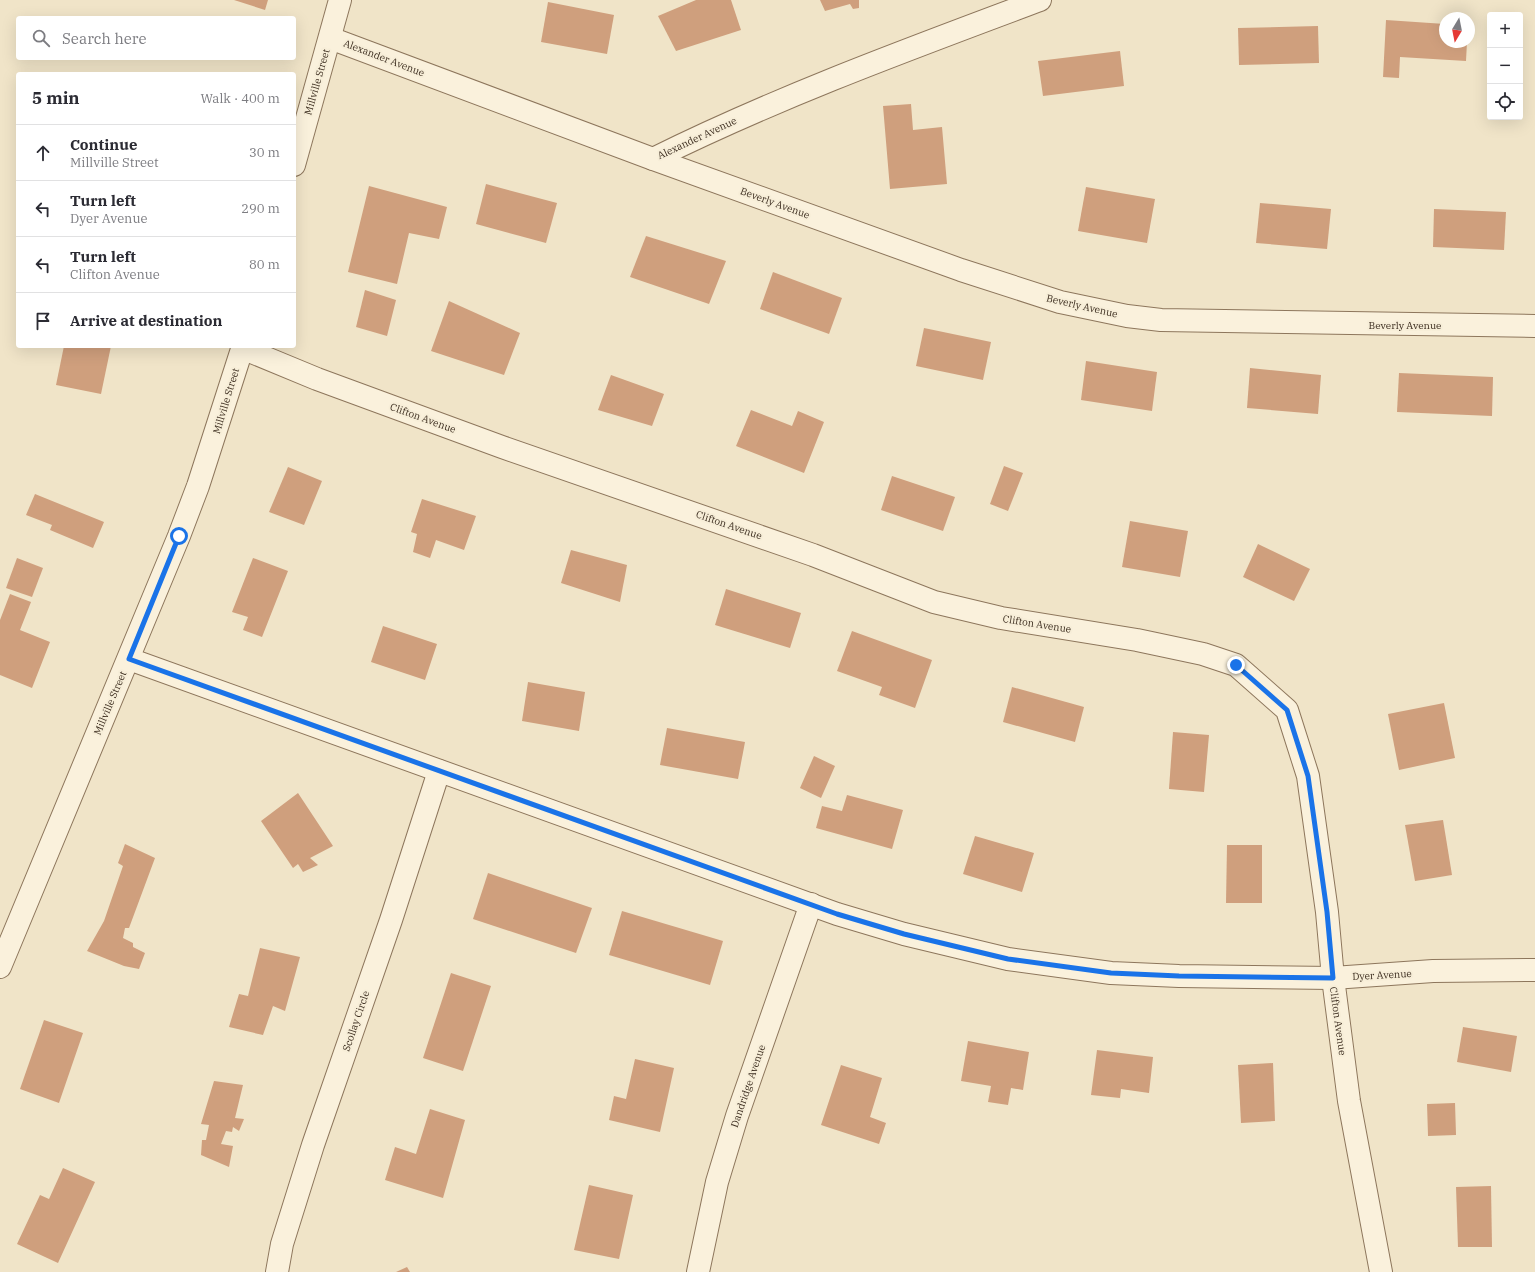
<!DOCTYPE html>
<meta charset="utf-8">
<style>
body{margin:0;font-family:"IBM Plex Serif",serif;background:#f2f2f3;color:#2b2b33}
.controls{position:absolute;right:12px;top:12px;display:grid;overflow:hidden;border-radius:4px;box-shadow:0 4px 16px #0002}
.controls button{width:36px;height:36px;display:grid;place-items:center;padding:0;border:0;border-bottom:1px solid #e1e1e2;background:#fff;color:#2b2b33;font:20px sans-serif}
.compass{position:absolute;left:1439px;top:12px;width:36px;height:36px;border-radius:50%;background:#fff;box-shadow:0 4px 16px #0002;rotate:190deg}
.stop{position:absolute;width:12px;height:12px;margin:-9px;border:3px solid #1a73e8;border-radius:50%;background:#fff}
.stop.end{background:#1a73e8;border-color:#fff;box-shadow:0 1px 4px #0008}
.list{margin:0;padding:0;list-style:none}
h2{display:flex;justify-content:space-between;align-items:center;height:52px;margin:0;padding:0 16px;font-size:17px}
h2 small{font-size:13px;font-weight:400;color:#7c7c81}
.list li{display:grid;grid-template-columns:26px 1fr auto;gap:12px;align-items:center;box-sizing:border-box;height:56px;padding:0 16px;border-top:1px solid #e1e1e2}
.list b{display:block;font-size:15px;white-space:nowrap}
.list p{margin:0;font-size:13px;white-space:nowrap;color:#7c7c81}
.list em{font-size:13px;font-style:normal;color:#7c7c81}
.icon{flex:none;width:22px;height:22px;fill:none;stroke:currentColor;stroke-width:2;stroke-linecap:round;stroke-linejoin:round}
.map{position:relative;flex:none;width:1535px;height:1272px;overflow:hidden}
.search{position:absolute;background:#fff;box-shadow:0 4px 16px #0002;left:16px;top:16px;width:280px;height:44px;display:flex;align-items:center;gap:10px;box-sizing:border-box;padding:0 14px;border-radius:4px;color:#7c7c81;font-size:15px}
.panel{position:absolute;background:#fff;box-shadow:0 4px 16px #0002;left:16px;top:72px;width:280px;height:276px;border-radius:4px}
.map>svg:first-child{display:block}
.building{fill:#cf9f7d}
.lines{fill:none;stroke-linecap:round;stroke-linejoin:round}
.minor-casing{stroke:#8d765c;stroke-width:24}
.minor{stroke:#faf1dc;stroke-width:22}
.route{stroke:#1a73e8;stroke-width:5}
.labels{text-anchor:middle;dominant-baseline:central;stroke-width:4;stroke-linejoin:round;paint-order:stroke}
.street-label{font-size:10px;fill:#3d2e20;stroke:#f7eed8}
</style>
<div class="map">
<svg width="1535" height="1272" viewBox="0 0 1535 1272">
<rect width="100%" height="100%" fill="#f0e4c8"/>
<g class="building">
<path d="M234,0H268L265,10Z"/>
<path d="M696,0H731L741,30L676,51L658,16Z"/>
<path d="M820,0H859V8L853,9L850,4L825,11Z"/>
<path d="M548,2L614,15L607,54L541,42Z"/>
<path d="M1386,20L1445,24V42H1467L1466,61L1400,57L1399,78L1383,77Z"/>
<path d="M1318,26L1319,63L1239,65L1238,28Z"/>
<path d="M1120,51L1124,86L1043,96L1038,61Z"/>
<path d="M911,104L913,130L942,127L947,184L890,189L883,106Z"/>
<path d="M486,184L557,203L546,243L476,224Z"/>
<path d="M369,186L447,207L439,239L409,233L397,284L348,272Z"/>
<path d="M1086,187L1155,199L1147,243L1078,231Z"/>
<path d="M1260,203L1331,209L1327,249L1256,243Z"/>
<path d="M1434,209L1506,212L1504,250L1433,247Z"/>
<path d="M646,236L726,261L709,304L630,277Z"/>
<path d="M773,272L842,298L829,334L760,309Z"/>
<path d="M365,290L396,300L387,336L356,327Z"/>
<path d="M449,301L520,333L504,375L431,351Z"/>
<path d="M924,328L991,342L983,380L916,366Z"/>
<path d="M64,346H111L101,394L56,385Z"/>
<path d="M1086,361L1157,372L1152,411L1081,400Z"/>
<path d="M1250,368L1321,375L1318,414L1247,408Z"/>
<path d="M1399,373L1493,377L1492,416L1397,412Z"/>
<path d="M611,375L664,394L652,426L598,410Z"/>
<path d="M751,410L792,426L798,411L824,422L804,473L736,446Z"/>
<path d="M1004,466L1023,473L1008,511L990,504Z"/>
<path d="M288,467L322,481L304,525L269,512Z"/>
<path d="M892,476L955,497L943,531L881,510Z"/>
<path d="M35,494L104,522L93,548L50,530L52,525L26,515Z"/>
<path d="M422,499L476,516L464,550L436,540L430,558L413,552L417,534L411,532Z"/>
<path d="M1130,521L1188,531L1180,577L1122,567Z"/>
<path d="M1258,544L1310,569L1294,601L1243,577Z"/>
<path d="M571,550L627,565L620,602L561,583Z"/>
<path d="M17,558L43,568L32,597L6,588Z"/>
<path d="M253,558L288,571L262,637L243,630L248,617L232,612Z"/>
<path d="M726,589L801,613L790,648L715,625Z"/>
<path d="M10,594L31,602L20,630L50,642L32,688L0,675V620Z"/>
<path d="M383,626L437,644L425,680L371,662Z"/>
<path d="M852,631L932,660L915,708L879,695L882,687L837,671Z"/>
<path d="M528,682L585,692L579,731L522,721Z"/>
<path d="M1012,687L1084,707L1075,742L1003,722Z"/>
<path d="M1444,703L1455,758L1399,770L1388,714Z"/>
<path d="M667,728L745,742L738,779L660,765Z"/>
<path d="M1173,732L1209,735L1204,792L1169,789Z"/>
<path d="M814,756L835,766L821,798L800,788Z"/>
<path d="M298,793L333,846L310,858L318,865L303,872L298,864L293,868L261,821Z"/>
<path d="M847,795L903,810L892,849L816,828L822,806L842,811Z"/>
<path d="M1443,820L1452,875L1415,881L1405,825Z"/>
<path d="M975,836L1034,853L1022,892L963,874Z"/>
<path d="M125,844L155,858L129,928H125L123,938L133,943V947L145,953L139,969L124,966L87,951L104,921L123,866L118,863Z"/>
<path d="M1227,845H1262V903H1226Z"/>
<path d="M488,873L592,908L576,953L473,919Z"/>
<path d="M622,911L723,941L710,985L609,955Z"/>
<path d="M260,948L300,957L285,1011L273,1006L263,1035L229,1027L239,994L248,996Z"/>
<path d="M451,973L491,986L463,1071L423,1058Z"/>
<path d="M44,1020L83,1033L59,1103L20,1089Z"/>
<path d="M1463,1027L1517,1036L1511,1072L1457,1062Z"/>
<path d="M968,1041L1029,1052L1023,1090L1011,1088L1008,1105L988,1102L991,1086L961,1081Z"/>
<path d="M1097,1050L1153,1057L1149,1093L1121,1089L1120,1098L1091,1095Z"/>
<path d="M635,1059L674,1068L660,1132L609,1120L614,1096L626,1099Z"/>
<path d="M1273,1063L1275,1121L1241,1123L1238,1065Z"/>
<path d="M841,1065L882,1078L870,1117L886,1123L879,1144L821,1125Z"/>
<path d="M214,1081L243,1085L235,1118L244,1119L239,1131L233,1127L232,1132L226,1131L221,1144L233,1146L229,1167L201,1155L202,1140H206L209,1125L201,1124Z"/>
<path d="M1455,1103L1456,1135L1428,1136L1427,1104Z"/>
<path d="M430,1109L465,1120L443,1198L385,1180L395,1147L416,1154Z"/>
<path d="M63,1168L95,1182L58,1263L17,1244L40,1195L49,1199Z"/>
<path d="M589,1185L633,1195L619,1259L574,1250Z"/>
<path d="M1491,1186L1492,1247H1458L1456,1187Z"/>
<path d="M407,1267L410,1272H396Z"/>
</g>
<g class="lines">
<g class="minor-casing">
<g id="minor">
<path d="M330,38L653,159C778,97 909,49 1040,0"/>
<path d="M653,159L961,270L1060,302L1127,316L1161,320L1535,326"/>
<path d="M294,165L340,0"/>
<path d="M242,348L317,379L502,447L813,555L934,602L1001,618L1137,640L1203,654L1236,665L1287,710L1308,776L1327,912L1333,978L1349,1101L1381,1272"/>
<path d="M129,659L837,914L904,934L1008,959L1111,973L1179,976L1333,978L1433,971L1535,970"/>
<path d="M0,967L179,536L198,486L243,346"/>
<path d="M277,1272L282,1244L313,1145L391,920L439,771"/>
<path d="M698,1272L717,1182L737,1116L811,904"/>
</g>
</g>
<use href="#minor" class="minor"/>
</g>
<g class="lines">
<path class="route" d="M179,536L129,659L837,914L904,934L1008,959L1111,973L1179,976L1333,978L1327,912L1308,776L1287,710L1236,665"/>
</g>
<g class="labels">
<g class="street-label">
<text transform="translate(384 58) rotate(21)">Alexander Avenue</text>
<text transform="translate(317 82) rotate(-74)">Millville Street</text>
<text transform="translate(697 138) rotate(-25)">Alexander Avenue</text>
<text transform="translate(775 203) rotate(20)">Beverly Avenue</text>
<text transform="translate(1082 306) rotate(13)">Beverly Avenue</text>
<text x="1405" y="325">Beverly Avenue</text>
<text transform="translate(226 401) rotate(-73)">Millville Street</text>
<text transform="translate(423 418) rotate(20)">Clifton Avenue</text>
<text transform="translate(729 525) rotate(19)">Clifton Avenue</text>
<text transform="translate(1037 624) rotate(9)">Clifton Avenue</text>
<text transform="translate(110 703) rotate(-67)">Millville Street</text>
<text transform="translate(1382 975) rotate(-3)">Dyer Avenue</text>
<text transform="translate(356 1021) rotate(-71)">Scollay Circle</text>
<text transform="translate(1338 1021) rotate(82)">Clifton Avenue</text>
<text transform="translate(748 1086) rotate(-71)">Dandridge Avenue</text>
</g>
</g>
</svg>
<div class="controls">
<button>+</button>
<button>−</button>
<button><svg class="icon" aria-label="locate" viewBox="0 0 24 24"><circle cx="12" cy="12" r="6"/><path d="M12 2v4M12 18v4M2 12h4M18 12h4"/></svg></button>
</div>
<svg class="compass" viewBox="-18 -18 36 36"><path d="M0-13l5 13h-10z" fill="#e53935"/><path d="M0 13l5-13h-10z" fill="#7c7c81"/></svg>
<div class="stop" style="left:179px;top:536px"></div>
<div class="stop end" style="left:1236px;top:665px"></div>
<div class="search"><svg class="icon" aria-label="search" viewBox="0 0 24 24"><circle cx="10" cy="10" r="6"/><path d="M15 15l6 6"/></svg>Search here</div>
<section class="panel">
<h2>5 min<small>Walk · 400 m</small></h2>
<ul class="list">
<li><svg class="icon" aria-label="ahead" viewBox="0 0 24 24"><path d="M12 20V5M6 11l6-6 6 6"/></svg><div><b>Continue</b><p>Millville Street</p></div><em>30 m</em></li>
<li><svg class="icon" aria-label="left" viewBox="0 0 24 24"><path d="M17 20v-9H6M10 6l-5 5 5 5"/></svg><div><b>Turn left</b><p>Dyer Avenue</p></div><em>290 m</em></li>
<li><svg class="icon" aria-label="left" viewBox="0 0 24 24"><path d="M17 20v-9H6M10 6l-5 5 5 5"/></svg><div><b>Turn left</b><p>Clifton Avenue</p></div><em>80 m</em></li>
<li><svg class="icon" aria-label="arrive" viewBox="0 0 24 24"><path d="M6 21V4h12l-3 4 3 4H6"/></svg><div><b>Arrive at destination</b></div></li>
</ul>
</section>
</div>
